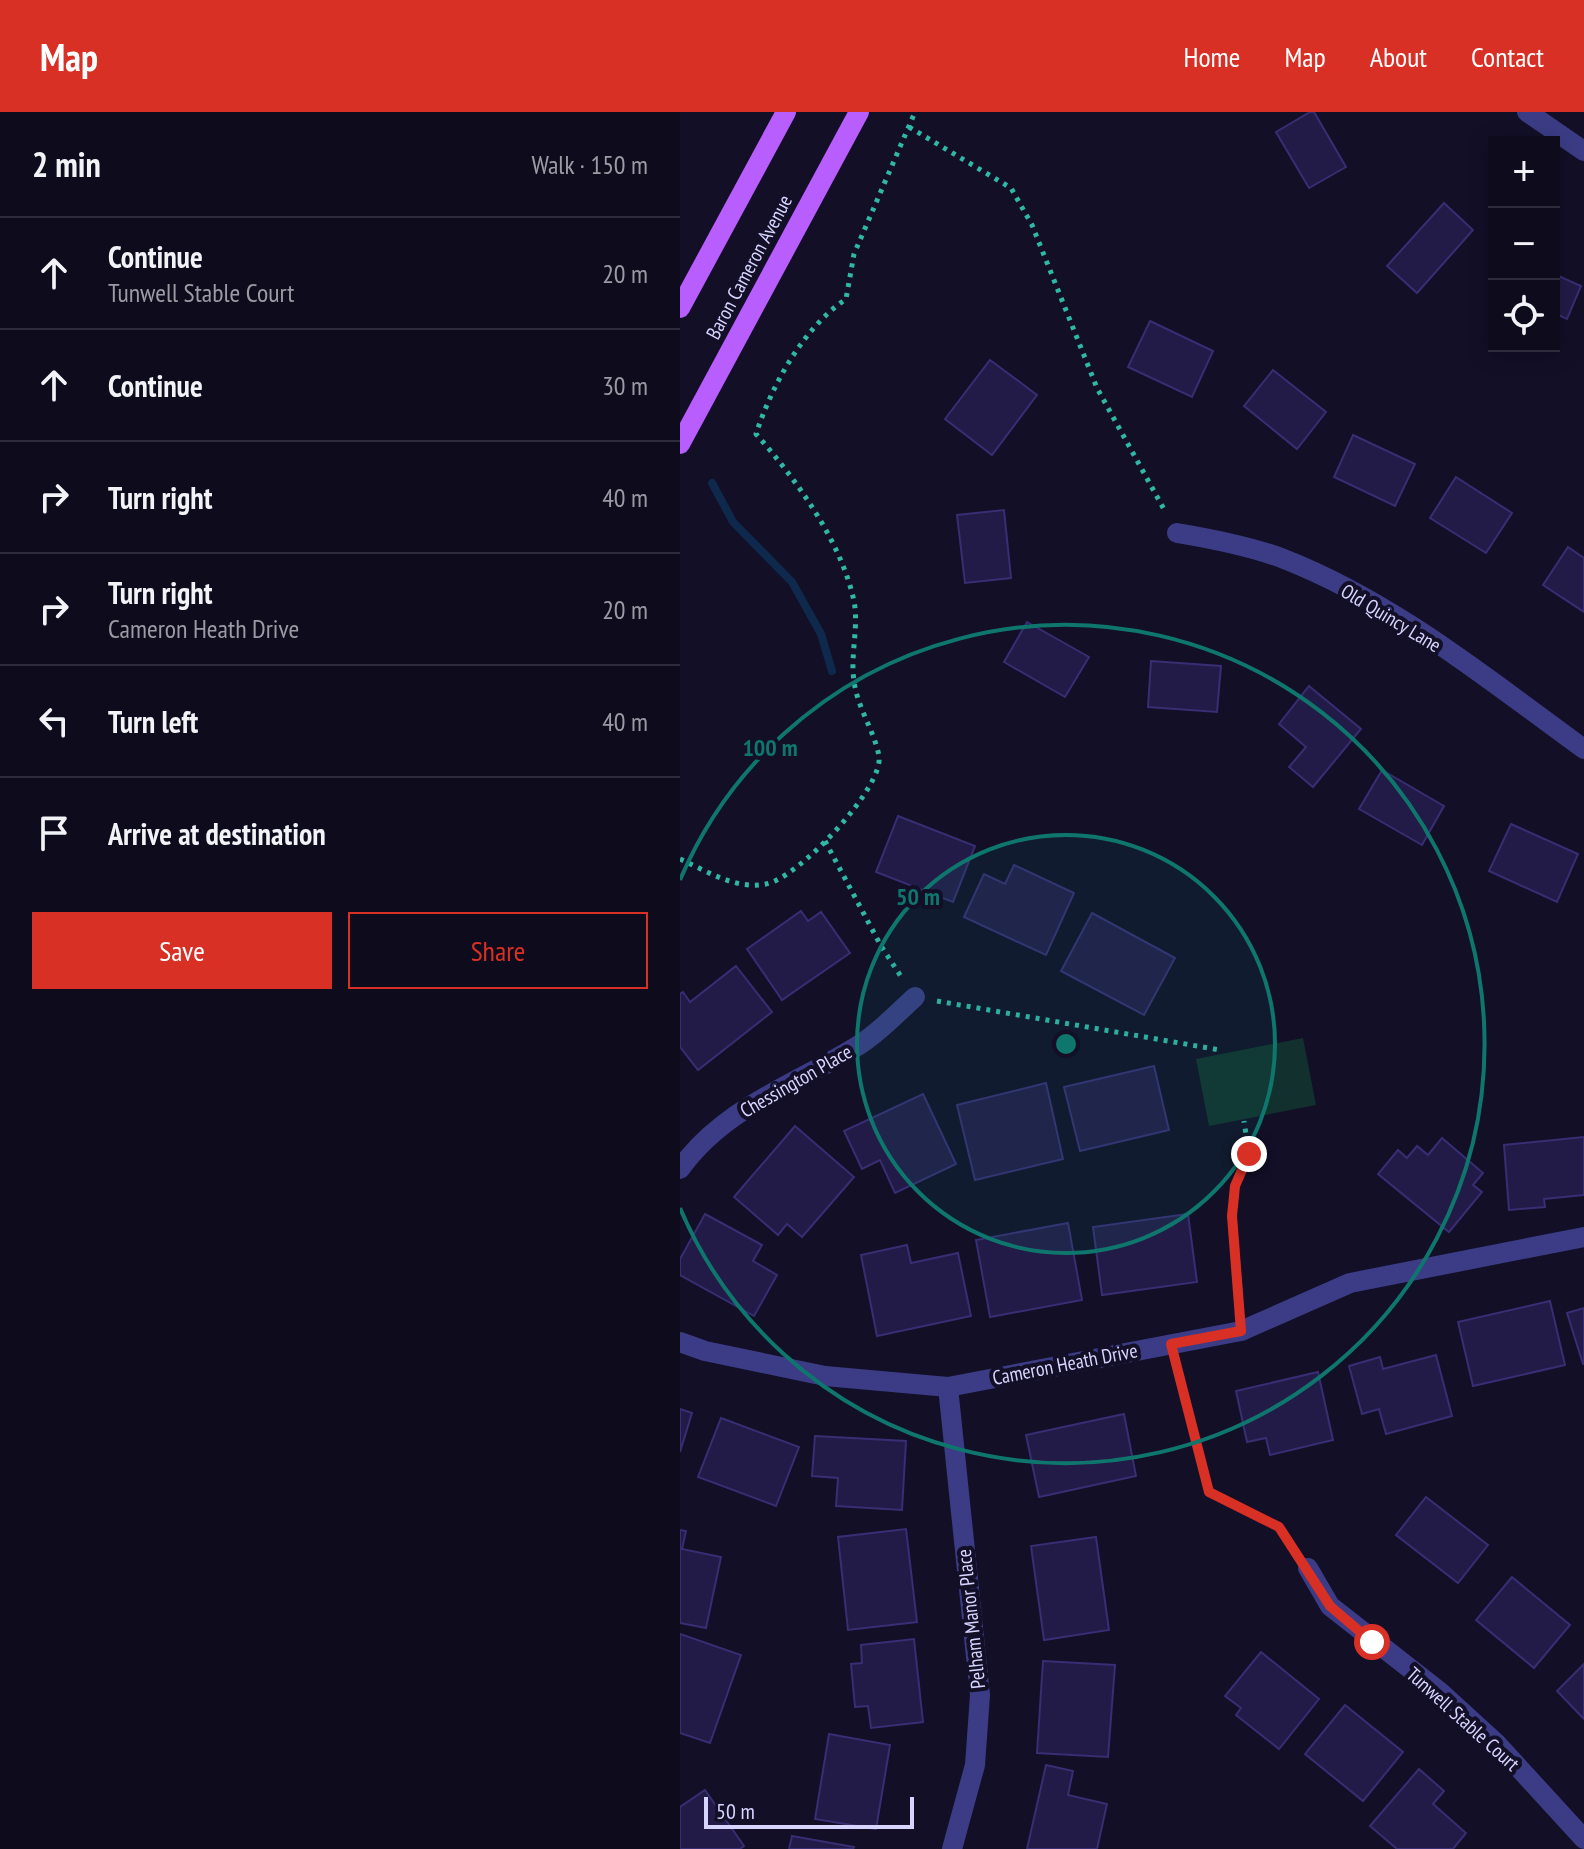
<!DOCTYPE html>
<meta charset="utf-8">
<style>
body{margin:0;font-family:"PT Sans Narrow",sans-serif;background:#1c192a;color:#f1f3f6}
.controls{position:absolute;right:24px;top:24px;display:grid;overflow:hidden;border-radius:0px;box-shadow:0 4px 20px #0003}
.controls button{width:72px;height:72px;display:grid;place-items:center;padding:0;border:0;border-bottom:2px solid #2e2b3b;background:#0e0b1d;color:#f1f3f6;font:40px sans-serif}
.scale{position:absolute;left:24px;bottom:20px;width:210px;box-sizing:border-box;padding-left:8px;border:4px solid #d7d5ff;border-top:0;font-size:22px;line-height:28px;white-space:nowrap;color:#d7d5ff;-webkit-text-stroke:6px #120f27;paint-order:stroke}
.stop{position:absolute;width:24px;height:24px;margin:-18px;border:6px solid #d93025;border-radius:50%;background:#fff}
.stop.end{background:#d93025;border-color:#fff;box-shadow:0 2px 8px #0008}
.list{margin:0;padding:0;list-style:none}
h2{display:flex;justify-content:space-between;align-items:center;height:104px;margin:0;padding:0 32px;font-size:34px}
h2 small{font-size:26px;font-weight:400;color:#9b9ba4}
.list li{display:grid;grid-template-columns:52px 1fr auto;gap:24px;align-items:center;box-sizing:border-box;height:112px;padding:0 32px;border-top:2px solid #2e2b3b}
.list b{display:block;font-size:30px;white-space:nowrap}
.list p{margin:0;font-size:26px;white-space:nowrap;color:#9b9ba4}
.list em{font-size:26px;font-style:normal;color:#9b9ba4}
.actions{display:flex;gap:16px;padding:24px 32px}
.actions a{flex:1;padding:18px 0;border:2px solid #d93025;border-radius:0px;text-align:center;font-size:28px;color:#d93025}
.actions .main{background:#d93025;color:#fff}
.icon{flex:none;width:44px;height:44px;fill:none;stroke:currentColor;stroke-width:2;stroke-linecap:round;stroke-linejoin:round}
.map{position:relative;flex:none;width:904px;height:1737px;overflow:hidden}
header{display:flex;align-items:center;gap:48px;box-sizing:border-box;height:112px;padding:0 40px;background:#d93025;color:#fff}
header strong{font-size:38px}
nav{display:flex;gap:44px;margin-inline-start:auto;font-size:28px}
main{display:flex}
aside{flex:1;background:#0e0b1d}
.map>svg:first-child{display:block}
.pitch{fill:#12312e}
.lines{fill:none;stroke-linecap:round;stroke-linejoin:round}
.stream{stroke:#0e294c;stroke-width:8}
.building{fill:#221b47;stroke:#372e73;stroke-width:2}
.path{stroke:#30b8a7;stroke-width:5;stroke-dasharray:4 6;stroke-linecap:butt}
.minor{stroke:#3b3c85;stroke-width:20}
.primary{stroke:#b85dfe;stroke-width:20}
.route{stroke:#d93025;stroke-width:10}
.ring{fill:none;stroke:#0f766e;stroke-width:4}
.labels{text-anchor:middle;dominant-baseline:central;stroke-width:8;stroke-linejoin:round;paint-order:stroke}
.street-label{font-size:20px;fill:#d7d5ff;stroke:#120f27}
.centre{fill:#0f766e;stroke:#120f27;stroke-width:4}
.ring-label{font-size:24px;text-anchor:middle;font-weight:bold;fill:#0f766e;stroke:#120f27;stroke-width:8;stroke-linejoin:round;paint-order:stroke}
</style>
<header>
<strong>Map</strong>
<nav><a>Home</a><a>Map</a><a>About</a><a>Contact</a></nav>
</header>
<main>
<aside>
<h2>2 min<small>Walk · 150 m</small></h2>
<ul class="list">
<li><svg class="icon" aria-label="ahead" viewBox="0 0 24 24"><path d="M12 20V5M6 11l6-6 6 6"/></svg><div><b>Continue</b><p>Tunwell Stable Court</p></div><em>20 m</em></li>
<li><svg class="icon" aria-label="ahead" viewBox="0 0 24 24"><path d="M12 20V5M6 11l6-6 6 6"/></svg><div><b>Continue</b></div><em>30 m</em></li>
<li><svg class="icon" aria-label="right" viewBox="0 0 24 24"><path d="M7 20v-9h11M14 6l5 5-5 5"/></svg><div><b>Turn right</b></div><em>40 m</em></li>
<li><svg class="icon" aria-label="right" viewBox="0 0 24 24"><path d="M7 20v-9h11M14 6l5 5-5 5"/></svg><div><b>Turn right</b><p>Cameron Heath Drive</p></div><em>20 m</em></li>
<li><svg class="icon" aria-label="left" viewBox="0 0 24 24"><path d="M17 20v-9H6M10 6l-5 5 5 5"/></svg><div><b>Turn left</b></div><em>40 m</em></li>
<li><svg class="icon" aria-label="arrive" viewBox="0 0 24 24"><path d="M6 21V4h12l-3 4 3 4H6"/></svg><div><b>Arrive at destination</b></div></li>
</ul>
<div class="actions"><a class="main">Save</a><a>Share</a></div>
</aside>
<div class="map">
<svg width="904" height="1737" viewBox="0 0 904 1737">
<rect width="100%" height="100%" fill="#120f27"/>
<path class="pitch" d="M623,926L636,993L529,1014L516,947Z"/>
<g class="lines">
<path class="stream" d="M32,371L53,410L112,470L141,522L152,559"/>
</g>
<g class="building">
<path d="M630,0H634L666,55L629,76L596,20Z"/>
<path d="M764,91L793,118L737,181L707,154Z"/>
<path d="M874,162L901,174L887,207L874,201Z"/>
<path d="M470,209L533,239L512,285L448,255Z"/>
<path d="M310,248L357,283L312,343L265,307Z"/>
<path d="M593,258L646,300L617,337L564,294Z"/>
<path d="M673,323L735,352L715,394L654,365Z"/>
<path d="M776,365L832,401L806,441L750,406Z"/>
<path d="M324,398L331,466L285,471L277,403Z"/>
<path d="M888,435L904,446V500L863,473Z"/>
<path d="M347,510L409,545L385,585L324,550Z"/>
<path d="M471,549L541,554L537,600L468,595Z"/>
<path d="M629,574L681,617L633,675L609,655L626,635L599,612Z"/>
<path d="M702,658L764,694L742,733L679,697Z"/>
<path d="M218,704L295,734L273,790L196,760Z"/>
<path d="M831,712L898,742L877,790L809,759Z"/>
<path d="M334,753L394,781L366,843L284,805L304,762L325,772Z"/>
<path d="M121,799L128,809L141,800L170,841L102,888L67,837Z"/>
<path d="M412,801L495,846L464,903L381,859Z"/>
<path d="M56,854L92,900L18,958L0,935V882L3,880L10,890Z"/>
<path d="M474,954L489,1018L400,1039L384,975Z"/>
<path d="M366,971L383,1047L295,1068L277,993Z"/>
<path d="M243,982L276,1052L215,1081L200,1048L182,1057L164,1019Z"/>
<path d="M115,1014L174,1065L122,1125L107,1112L98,1123L54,1085Z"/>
<path d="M904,1025V1083L864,1087L865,1095L829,1098L824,1033Z"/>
<path d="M762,1026L803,1061L793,1073L802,1080L769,1120L698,1062L718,1038L727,1046L737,1034L748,1043Z"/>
<path d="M25,1102L82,1133L73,1149L97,1163L74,1204L0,1163V1147Z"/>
<path d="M508,1102L517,1170L422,1183L413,1115Z"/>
<path d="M388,1111L402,1188L310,1205L296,1128Z"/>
<path d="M227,1133L231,1151L278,1141L291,1204L197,1224L181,1143Z"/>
<path d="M870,1189L885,1253L793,1274L778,1210Z"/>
<path d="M904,1196V1252H903L887,1201Z"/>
<path d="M756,1243L772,1304L706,1322L699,1297L682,1302L669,1254L700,1245L703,1257Z"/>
<path d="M638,1260L653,1328L590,1343L586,1326L567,1330L556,1279Z"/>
<path d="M0,1297L12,1301L0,1340Z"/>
<path d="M444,1302L456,1364L359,1385L346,1323Z"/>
<path d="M41,1306L119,1335L96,1394L18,1365Z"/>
<path d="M135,1324L226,1329L222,1398L156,1394L158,1366L132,1364Z"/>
<path d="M746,1385L808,1433L778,1471L716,1423Z"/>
<path d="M226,1417L237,1510L168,1518L158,1425Z"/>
<path d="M0,1418L6,1419L2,1437L41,1445L26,1516L0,1511Z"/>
<path d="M416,1425L429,1518L364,1528L351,1434Z"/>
<path d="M832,1465L890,1513L854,1556L796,1508Z"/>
<path d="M0,1522L61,1543L30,1631L0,1621Z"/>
<path d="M234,1527L243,1610L191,1616L188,1594L175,1595L171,1552L182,1551L181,1533Z"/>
<path d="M581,1540L639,1587L599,1637L556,1603L561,1596L545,1584Z"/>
<path d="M363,1549L435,1553L428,1645L357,1641Z"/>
<path d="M904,1552V1607L877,1579Z"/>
<path d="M665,1593L723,1640L683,1689L625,1642Z"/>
<path d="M149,1622L210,1633L196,1717L135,1707Z"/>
<path d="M366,1653L393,1659L388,1683L427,1692L417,1737H347Z"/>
<path d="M739,1657L764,1679L753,1692L786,1721L773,1737H717L690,1714Z"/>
<path d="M25,1678L64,1734L60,1737H0V1695Z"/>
<path d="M112,1724L174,1735L173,1737H109Z"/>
</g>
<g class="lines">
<g class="path">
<path d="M229,15L331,76L352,113L417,276L486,401"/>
<path d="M145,729L201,834L222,866"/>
<path d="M0,747C27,759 55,778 86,772C117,767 204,676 199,644C194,618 177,595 174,569C170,543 179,515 174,489C161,429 116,367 76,322C92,273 123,216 166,187L174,142L235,0"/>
<path d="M257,889L540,938"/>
<path d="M558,1197L552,1104L555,1074L569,1042L564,1009"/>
<path d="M497,1253L529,1380L599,1415L616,1439"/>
</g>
<g class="minor">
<path d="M847,0L904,39"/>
<path d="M497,421C533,427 570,434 604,447C714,490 810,569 904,637"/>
<path d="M0,1057C44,995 117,972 179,933C200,920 217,901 235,885"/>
<path d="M0,1230L25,1239L145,1264L268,1275L561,1219L670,1171L904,1125"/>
<path d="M268,1275L300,1583L295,1653L272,1737"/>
<path d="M628,1456L650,1494L760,1580L817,1632L904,1727"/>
</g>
<g class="primary">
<path d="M0,196L106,0"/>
<path d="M0,332L179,0"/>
</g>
</g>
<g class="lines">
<path class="route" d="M569,1042L555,1074L552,1104L561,1219L491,1232L529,1380L599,1415L650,1494L692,1530"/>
</g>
<circle cx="386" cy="932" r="209" fill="#0f766e" fill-opacity=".12"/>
<g class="ring">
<circle cx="386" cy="932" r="209"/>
<path d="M0 768A419 419 0 1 1 0 1096"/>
</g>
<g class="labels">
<g class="street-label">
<text transform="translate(69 155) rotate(-62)">Baron Cameron Avenue</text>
<text transform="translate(711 506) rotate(31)">Old Quincy Lane</text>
<text transform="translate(116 969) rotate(-30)">Chessington Place</text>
<text transform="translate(385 1252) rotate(-11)">Cameron Heath Drive</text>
<text transform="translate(291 1507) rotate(-96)">Pelham Manor Place</text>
<text transform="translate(783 1607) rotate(42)">Tunwell Stable Court</text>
</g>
</g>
<circle cx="386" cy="932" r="12" class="centre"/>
<g class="ring-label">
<text x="90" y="644">100 m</text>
<text x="238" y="793">50 m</text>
</g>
</svg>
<div class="controls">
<button>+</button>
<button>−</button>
<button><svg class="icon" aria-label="locate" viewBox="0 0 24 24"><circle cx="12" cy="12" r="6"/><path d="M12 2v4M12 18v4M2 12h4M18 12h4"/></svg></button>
</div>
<div class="scale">50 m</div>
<div class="stop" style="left:692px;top:1530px"></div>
<div class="stop end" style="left:569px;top:1042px"></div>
</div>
</main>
